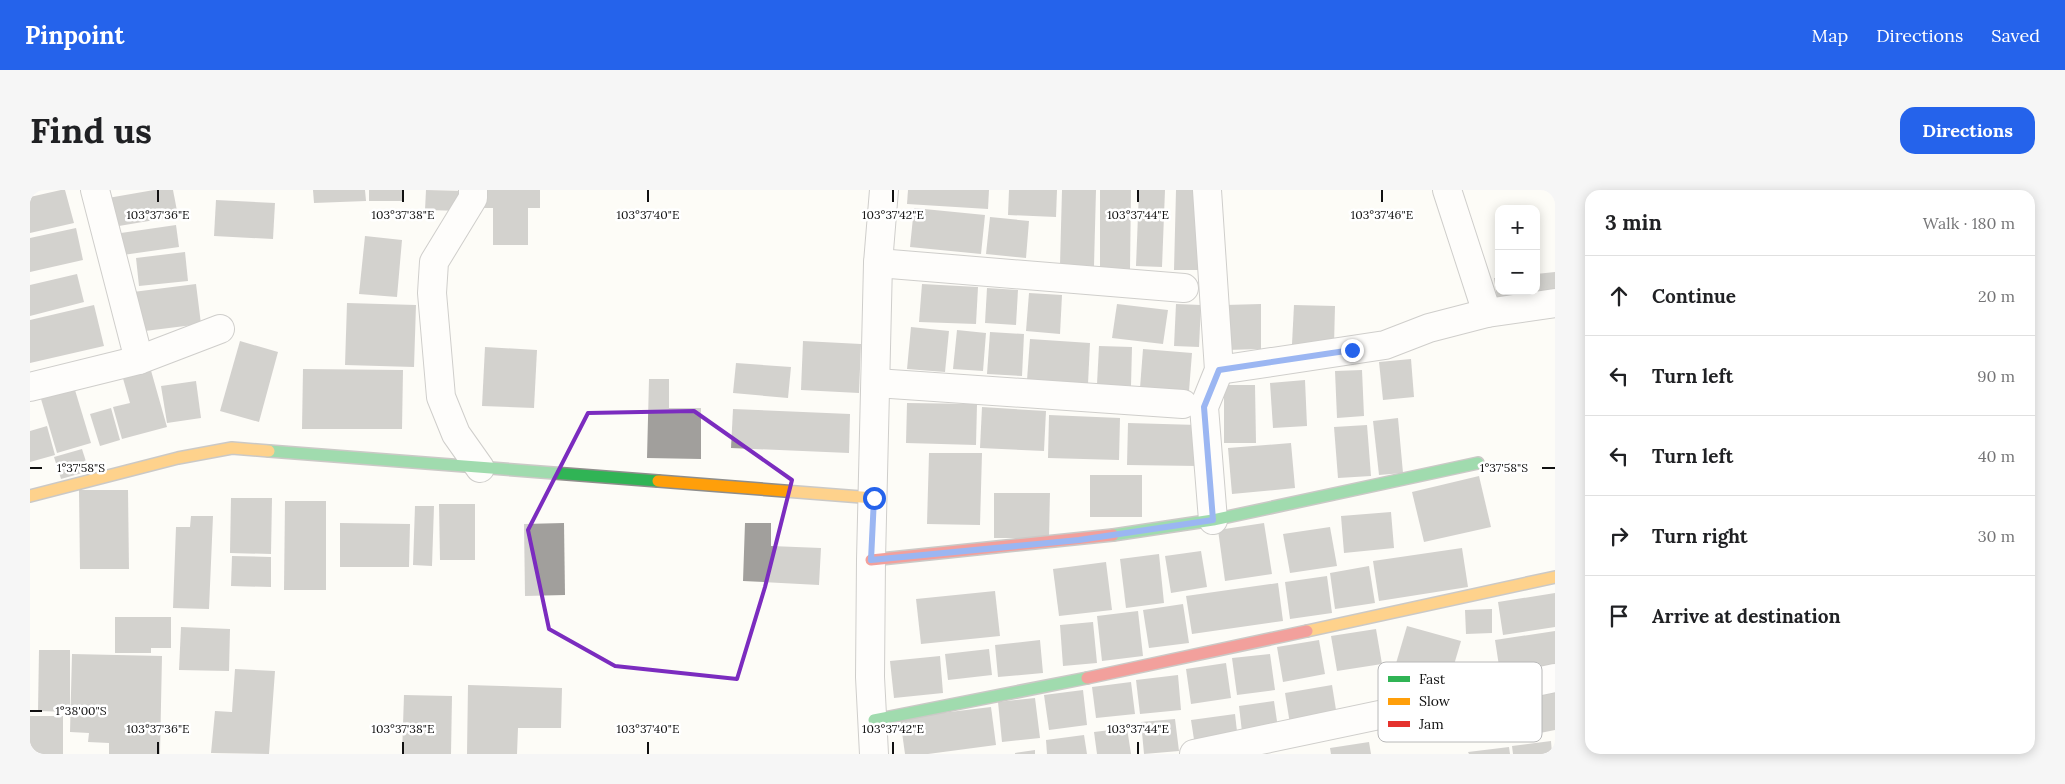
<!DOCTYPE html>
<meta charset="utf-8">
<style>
body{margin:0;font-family:Lora,serif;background:#f6f6f6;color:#202124}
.controls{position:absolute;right:15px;top:15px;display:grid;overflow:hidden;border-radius:10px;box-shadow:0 2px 12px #0003}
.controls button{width:45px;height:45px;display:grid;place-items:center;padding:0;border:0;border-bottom:1px solid #e0e0e0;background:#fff;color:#202124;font:25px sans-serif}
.stop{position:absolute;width:15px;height:15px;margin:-11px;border:4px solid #2563eb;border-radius:50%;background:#fff}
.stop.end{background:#2563eb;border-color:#fff;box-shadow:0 1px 5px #0008}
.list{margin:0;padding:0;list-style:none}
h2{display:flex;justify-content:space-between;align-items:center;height:65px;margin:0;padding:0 20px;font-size:21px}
h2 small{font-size:16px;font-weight:400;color:#757577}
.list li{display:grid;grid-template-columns:32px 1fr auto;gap:15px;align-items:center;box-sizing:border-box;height:80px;padding:0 20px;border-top:1px solid #e0e0e0}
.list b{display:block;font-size:19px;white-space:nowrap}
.list em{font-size:16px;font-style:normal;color:#757577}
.icon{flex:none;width:28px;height:28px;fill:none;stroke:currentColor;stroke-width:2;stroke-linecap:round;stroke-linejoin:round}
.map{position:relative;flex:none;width:1525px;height:564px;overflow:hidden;border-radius:15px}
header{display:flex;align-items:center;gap:30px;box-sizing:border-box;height:70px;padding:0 25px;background:#2563eb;color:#fff}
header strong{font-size:24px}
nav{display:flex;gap:28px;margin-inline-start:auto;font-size:18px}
.intro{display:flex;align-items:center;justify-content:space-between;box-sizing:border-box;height:120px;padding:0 30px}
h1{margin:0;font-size:35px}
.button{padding:12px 22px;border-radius:15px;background:#2563eb;color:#fff;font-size:18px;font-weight:700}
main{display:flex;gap:30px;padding:0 30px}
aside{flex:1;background:#fff;border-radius:15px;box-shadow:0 2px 12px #0003}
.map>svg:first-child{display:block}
.building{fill:#a19f9c}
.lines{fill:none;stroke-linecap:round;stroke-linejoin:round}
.street-casing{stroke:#979795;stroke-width:30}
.fast-casing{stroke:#8e8d8b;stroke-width:14}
.slow-casing{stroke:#8e8d8b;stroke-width:14}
.jam-casing{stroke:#8e8d8b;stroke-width:14}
.street{stroke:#fffffe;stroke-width:28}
.fast{stroke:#30b455;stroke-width:11}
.slow{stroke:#ff9f0a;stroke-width:11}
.jam{stroke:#e5322d;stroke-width:11}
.route{stroke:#2563eb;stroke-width:6}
.marked{fill:none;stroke:#7b2cbf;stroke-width:4;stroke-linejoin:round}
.ticks{fill:none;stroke:#111;stroke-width:2}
.key{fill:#fff;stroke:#b8b8b8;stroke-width:1}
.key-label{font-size:14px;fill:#111}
.ticks-label{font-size:12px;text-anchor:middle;fill:#111;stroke:#fff;stroke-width:5;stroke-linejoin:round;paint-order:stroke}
</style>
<header>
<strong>Pinpoint</strong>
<nav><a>Map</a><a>Directions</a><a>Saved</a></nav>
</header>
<div class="intro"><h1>Find us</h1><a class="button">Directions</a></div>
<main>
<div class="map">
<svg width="1525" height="564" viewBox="0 0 1525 564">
<rect width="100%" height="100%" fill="#fdfcf7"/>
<g class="building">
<path d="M31,0H35L44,33L0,43V7Z"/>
<path d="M124,0H143L148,26L83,37L78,8Z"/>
<path d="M283,0H335L336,11L284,13Z"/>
<rect x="339" y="0" width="34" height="11"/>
<path d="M396,0L435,1L434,21L395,20Z"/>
<path d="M454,0H510V18H498V55H463V18H454Z"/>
<path d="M878,0H959L958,19L877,14Z"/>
<path d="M979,0H1027L1026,27L978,25Z"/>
<path d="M1032,0H1066L1064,76L1030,75Z"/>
<path d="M1070,0H1101L1100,79L1070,78Z"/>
<path d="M1109,0H1135L1132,77L1106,76Z"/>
<path d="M1146,0H1173L1171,80H1144Z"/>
<path d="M186,10L245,13L243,49L184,46Z"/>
<path d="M884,18L955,25L951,64L880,57Z"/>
<path d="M960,27L999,31L996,68L956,64Z"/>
<path d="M146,35L149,57L86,66L84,44Z"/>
<path d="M46,38L53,70L0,82V48Z"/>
<path d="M335,46L372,50L367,107L329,104Z"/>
<path d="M155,62L158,91L109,96L106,68Z"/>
<path d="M1525,82V109L1468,115L1464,88H1469V101H1506V84Z"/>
<path d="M47,84L54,112L0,126V95Z"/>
<path d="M166,94L171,134L107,142L103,102Z"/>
<path d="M892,94L948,97L946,134L889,132Z"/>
<path d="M957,98L988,100L986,135L955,133Z"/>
<path d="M999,103L1032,105L1030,144L996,141Z"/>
<path d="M317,113L386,115L384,177L315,175Z"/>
<path d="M1087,114L1138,120L1133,154L1082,148Z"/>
<path d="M1146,114L1171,115L1169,157L1144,156Z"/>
<path d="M1231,114V159L1196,160L1195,115Z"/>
<path d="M64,115L74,156L0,173V130Z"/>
<path d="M1264,115L1305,116L1304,155L1262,154Z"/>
<path d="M881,137L919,141L915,182L877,179Z"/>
<path d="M927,140L956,143L953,181L923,179Z"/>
<path d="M960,142L994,144L992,186L957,184Z"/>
<path d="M1000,149L1060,153L1058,194L997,190Z"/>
<path d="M210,151L248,162L229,232L190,221Z"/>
<path d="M773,151L831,154L829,203L771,200Z"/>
<path d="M1069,156L1102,157L1101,196L1067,194Z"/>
<path d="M455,157L507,160L504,218L452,216Z"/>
<path d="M1113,159L1162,163L1159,201L1110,198Z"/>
<path d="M1381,169L1384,207L1353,210L1349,172Z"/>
<path d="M706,173L761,177L758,208L703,203Z"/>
<path d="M120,177L137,237L92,249L83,217L100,213L92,185Z"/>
<path d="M273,179L373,180L372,239H272Z"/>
<path d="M1332,180L1334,226L1307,228L1305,181Z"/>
<path d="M619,189H639V218H671V269L617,268Z"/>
<path d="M1275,190L1277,236L1243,238L1240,193Z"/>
<path d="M166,191L171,228L137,233L131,196Z"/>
<path d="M1194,195H1225L1226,253H1194Z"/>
<path d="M45,200L61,253L27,263L11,209Z"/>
<path d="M877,213L947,214L946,255L876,253Z"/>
<path d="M952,217L1016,221L1014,261L950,258Z"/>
<path d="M81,218L90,250L70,256L60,224Z"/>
<path d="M703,219L820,224L819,263L701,258Z"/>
<path d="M1019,225L1090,228L1089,270L1018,268Z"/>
<path d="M1368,228L1373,283L1349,285L1343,231Z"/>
<path d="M1098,233L1168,235V276L1097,275Z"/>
<path d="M1337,235L1341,286L1308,288L1304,237Z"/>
<path d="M17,236L25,265L0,272V241Z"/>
<path d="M1261,253L1265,298L1202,304L1198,258Z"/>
<path d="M52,259L59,281L31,289L24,267Z"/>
<path d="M899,263H952L950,335L897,334Z"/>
<rect x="1060" y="285" width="52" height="42"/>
<path d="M1449,286L1461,337L1394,352L1382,302Z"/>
<path d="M49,300H98L99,379H50Z"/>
<path d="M964,303H1020L1019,348H964Z"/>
<path d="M201,308H242L241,364L200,363Z"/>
<path d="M255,311H296V400H254Z"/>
<path d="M409,314H445V370H410Z"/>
<path d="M385,316H404L402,376L383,375Z"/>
<path d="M1361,322L1364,358L1314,363L1311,326Z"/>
<path d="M161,326H183L179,419L143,418L146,337H160Z"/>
<path d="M310,333L380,334L379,377H310Z"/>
<path d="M534,333L535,405L495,406L494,334Z"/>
<path d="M715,333H741V356L791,358L789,395L713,391Z"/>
<path d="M1234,333L1242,384L1195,391L1188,340Z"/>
<path d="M1300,337L1307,376L1260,383L1253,344Z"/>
<path d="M1432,358L1438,397L1349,411L1343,371Z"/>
<path d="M1171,361L1177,397L1141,403L1135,366Z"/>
<path d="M1129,364L1134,413L1096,418L1090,369Z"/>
<path d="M202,366L241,367V397L201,396Z"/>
<path d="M1076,372L1082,420L1029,426L1023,379Z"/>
<path d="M1339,376L1345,413L1305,419L1300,383Z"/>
<path d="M1297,386L1302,423L1260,429L1255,392Z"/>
<path d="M1248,393L1253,431L1162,444L1156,406Z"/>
<path d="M965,401L970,446L891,454L886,409Z"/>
<path d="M1525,403V437L1473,445L1468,412Z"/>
<path d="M1153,414L1159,453L1119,458L1113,420Z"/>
<path d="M1462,419V443L1436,444L1435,420Z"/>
<path d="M1108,421L1113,466L1072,471L1067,426Z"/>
<path d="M85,427H141V458H121V463H85Z"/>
<path d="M1063,432L1067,473L1033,476L1030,435Z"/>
<path d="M1377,436L1431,451L1416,502L1362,487Z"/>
<path d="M151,437L200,439L199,481L149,480Z"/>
<path d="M1346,439L1352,474L1307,481L1301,446Z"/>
<path d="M1525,441V481L1471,489L1465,450Z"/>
<path d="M1010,450L1013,483L968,487L965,455Z"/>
<path d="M1289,450L1295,484L1253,492L1247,457Z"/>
<path d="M959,459L962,485L918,490L915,464Z"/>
<path d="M9,460H40V522L8,521Z"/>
<path d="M42,464L132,466L130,564H79V553L58,552L59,543L40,542Z"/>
<path d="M1240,464L1245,500L1207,505L1202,468Z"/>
<path d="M910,466L913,503L864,508L860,471Z"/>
<path d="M1196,473L1201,508L1161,514L1156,479Z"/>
<path d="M205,479L245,481L239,564L181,563L185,521L202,522Z"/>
<path d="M1148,485L1151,520L1110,524L1106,490Z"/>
<path d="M1101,492L1105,524L1066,528L1062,497Z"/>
<path d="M438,495L532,498L531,538H488L487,564H437Z"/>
<path d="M1302,495L1307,526L1260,534L1255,503Z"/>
<path d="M1525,499V540L1486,548L1478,508Z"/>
<path d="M1053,500L1057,535L1019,540L1014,505Z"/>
<path d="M374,505L422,506L421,564H372Z"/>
<path d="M1005,508L1010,548L972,552L968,512Z"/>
<path d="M1475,509L1481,544L1438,552L1433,524L1453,520L1452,513Z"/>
<path d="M1244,511L1248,538L1212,542L1209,516Z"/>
<path d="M961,517L966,555L898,564H875L870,528Z"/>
<path d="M1205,524L1208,550L1165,556L1161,530Z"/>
<rect x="0" y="526" width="33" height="38"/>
<path d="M1145,529L1149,561L1114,564L1111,532Z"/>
<path d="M1097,538L1101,564H1067L1064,542Z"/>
<path d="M1054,545L1057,564H1017L1016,550Z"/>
<path d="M1521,551L1522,564H1483L1482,556Z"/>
<path d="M1339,552L1341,564H1301L1300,558Z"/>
<path d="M1479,557L1480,564H1439L1438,562Z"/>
<path d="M1005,560V564H985V563Z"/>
</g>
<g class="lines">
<g class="street-casing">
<g id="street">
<path d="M65,0L109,170"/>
<path d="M443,0V8L404,72L402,103L411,207L426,244L450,278"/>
<path d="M1177,0L1189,180L1174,217L1183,330"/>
<path d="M848,73L1154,98"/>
<path d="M1457,123L1525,113"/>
<path d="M1189,180L1355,155L1399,138L1457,123L1417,0"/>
<path d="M846,193L1153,214"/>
<path d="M0,197L109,170L190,139"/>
<path d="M844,564L840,487L841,370L848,73L854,0"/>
<path d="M1164,564L1525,488"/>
</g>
</g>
<g class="fast-casing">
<g id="fast">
<path d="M239,261L628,291"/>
<path d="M1083,345L1183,330L1448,273"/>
<path d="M844,530L1057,488"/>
</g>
</g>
<g class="slow-casing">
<g id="slow">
<path d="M628,291L844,308"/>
<path d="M0,306L148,268L202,258L239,261"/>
<path d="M1277,441L1525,387"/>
</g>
</g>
<g class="jam-casing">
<g id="jam">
<path d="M841,370L1083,345"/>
<path d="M1057,488L1277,441"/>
</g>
</g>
<use href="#street" class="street"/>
<use href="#fast" class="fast"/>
<use href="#slow" class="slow"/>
<use href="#jam" class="jam"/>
</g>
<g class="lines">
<path class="route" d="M844,308L841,370L1049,350L1183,330L1174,217L1189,180L1322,160"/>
</g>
<path d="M0 0H1525V564H0ZM664,221L762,290L735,397L707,489L585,476L519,439L498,340L558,223Z" fill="#fdfcf7" fill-opacity=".55" fill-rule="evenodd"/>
<path class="marked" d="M664,221L762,290L735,397L707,489L585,476L519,439L498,340L558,223Z"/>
<path class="ticks" d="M128,0V12M373,0V12M618,0V12M863,0V12M1108,0V12M1352,0V12M0,278H12M1512,278H1525M0,521H12M128,552V564M373,552V564M618,552V564M863,552V564M1108,552V564"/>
<rect x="1348" y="472" width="164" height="80" rx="8" class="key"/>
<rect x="1358" y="486" width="22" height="6" fill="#30b455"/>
<rect x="1358" y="508" width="22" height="7" fill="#ff9f0a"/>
<rect x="1358" y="531" width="22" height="6" fill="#e5322d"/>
<g class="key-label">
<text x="1389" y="494">Fast</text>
<text x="1389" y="516">Slow</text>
<text x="1389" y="539">Jam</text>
</g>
<g class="ticks-label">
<text x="128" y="29">103°37'36"E</text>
<text x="373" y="29">103°37'38"E</text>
<text x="618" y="29">103°37'40"E</text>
<text x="863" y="29">103°37'42"E</text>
<text x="1108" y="29">103°37'44"E</text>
<text x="1352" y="29">103°37'46"E</text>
<text x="51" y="282">1°37'58"S</text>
<text x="1474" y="282">1°37'58"S</text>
<text x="51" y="525">1°38'00"S</text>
<text x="128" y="543">103°37'36"E</text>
<text x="373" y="543">103°37'38"E</text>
<text x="618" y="543">103°37'40"E</text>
<text x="863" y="543">103°37'42"E</text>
<text x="1108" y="543">103°37'44"E</text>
</g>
</svg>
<div class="controls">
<button>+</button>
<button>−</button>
</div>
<div class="stop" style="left:844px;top:308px"></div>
<div class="stop end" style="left:1322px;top:160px"></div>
</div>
<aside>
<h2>3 min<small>Walk · 180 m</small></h2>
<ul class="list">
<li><svg class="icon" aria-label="ahead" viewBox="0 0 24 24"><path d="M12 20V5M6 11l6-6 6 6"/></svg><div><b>Continue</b></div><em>20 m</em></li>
<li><svg class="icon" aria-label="left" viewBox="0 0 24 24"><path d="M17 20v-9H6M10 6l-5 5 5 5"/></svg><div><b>Turn left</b></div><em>90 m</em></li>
<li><svg class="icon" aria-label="left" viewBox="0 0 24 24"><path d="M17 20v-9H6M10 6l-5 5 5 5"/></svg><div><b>Turn left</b></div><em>40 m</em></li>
<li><svg class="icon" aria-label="right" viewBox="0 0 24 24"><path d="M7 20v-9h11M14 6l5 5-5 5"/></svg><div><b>Turn right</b></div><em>30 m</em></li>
<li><svg class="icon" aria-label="arrive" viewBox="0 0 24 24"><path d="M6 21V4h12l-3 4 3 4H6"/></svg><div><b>Arrive at destination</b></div></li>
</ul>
</aside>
</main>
